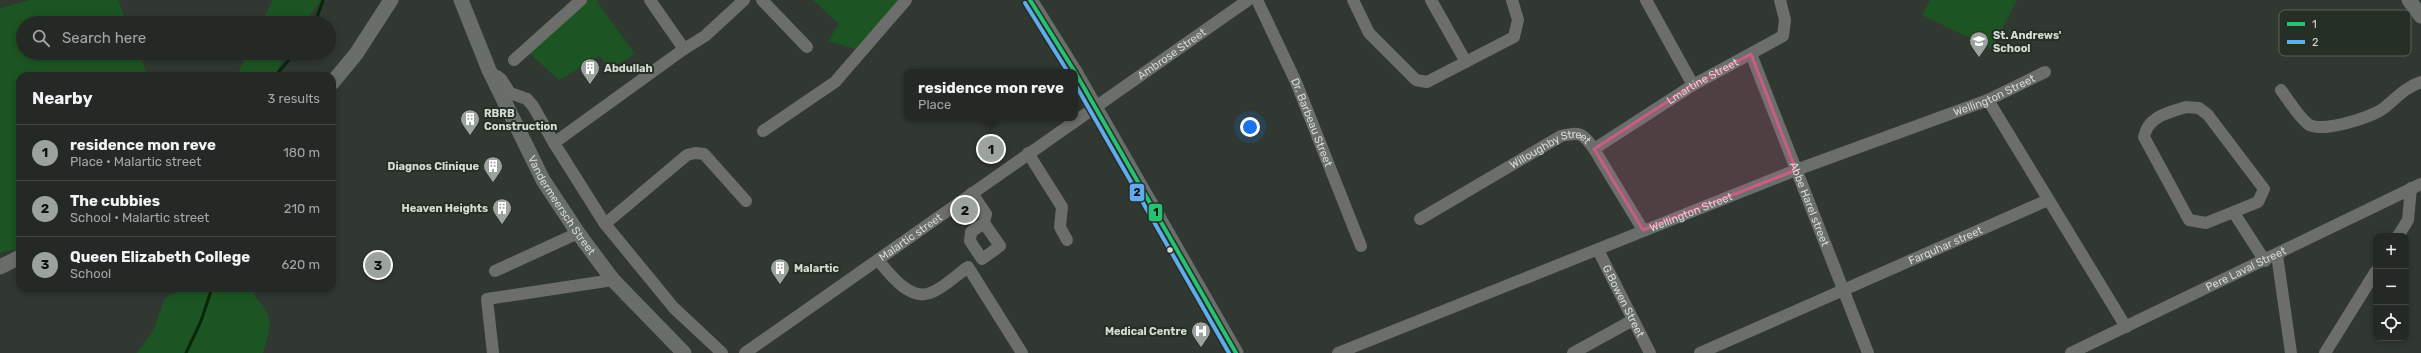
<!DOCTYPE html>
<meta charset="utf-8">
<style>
body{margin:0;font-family:Rubik,sans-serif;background:#313532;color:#f1f3f6}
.controls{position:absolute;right:12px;bottom:12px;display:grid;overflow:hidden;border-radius:8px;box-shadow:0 2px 6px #0003}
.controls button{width:36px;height:36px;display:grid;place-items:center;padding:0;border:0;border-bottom:1px solid #424542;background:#252925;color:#f1f3f6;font:20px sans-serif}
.you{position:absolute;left:1250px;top:127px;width:14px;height:14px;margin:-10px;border:3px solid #fff;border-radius:50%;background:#1a73e8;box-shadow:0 0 0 6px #1a73e833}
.badge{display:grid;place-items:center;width:26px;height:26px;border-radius:50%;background:#9ca29c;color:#111;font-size:13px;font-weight:700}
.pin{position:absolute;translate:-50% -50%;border:2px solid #fff;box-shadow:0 1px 4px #0006}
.popup{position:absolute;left:904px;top:69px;width:174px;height:52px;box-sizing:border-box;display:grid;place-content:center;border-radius:8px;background:#252925;filter:drop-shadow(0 1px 3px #0005);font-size:13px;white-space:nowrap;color:#a3a6a7}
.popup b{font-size:15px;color:#f1f3f6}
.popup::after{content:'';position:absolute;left:50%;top:100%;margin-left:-8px;border:8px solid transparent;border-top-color:#252925}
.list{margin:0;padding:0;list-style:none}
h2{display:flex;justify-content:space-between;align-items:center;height:52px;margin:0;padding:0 16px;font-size:17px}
h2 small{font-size:13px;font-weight:400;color:#a3a6a7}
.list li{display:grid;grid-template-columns:26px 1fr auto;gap:12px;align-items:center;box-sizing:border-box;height:56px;padding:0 16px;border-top:1px solid #424542}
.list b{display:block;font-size:15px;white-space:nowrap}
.list p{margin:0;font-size:13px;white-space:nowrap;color:#a3a6a7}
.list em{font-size:13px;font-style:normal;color:#a3a6a7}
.icon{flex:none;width:22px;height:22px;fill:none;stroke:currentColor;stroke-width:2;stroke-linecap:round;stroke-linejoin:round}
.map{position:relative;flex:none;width:2421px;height:353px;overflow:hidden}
.search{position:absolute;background:#252925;box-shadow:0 2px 6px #0003;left:16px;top:16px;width:320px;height:44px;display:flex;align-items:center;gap:10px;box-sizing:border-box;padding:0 14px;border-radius:22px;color:#a3a6a7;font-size:15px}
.panel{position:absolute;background:#252925;box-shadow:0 2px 6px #0003;left:16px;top:72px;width:320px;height:220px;border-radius:12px}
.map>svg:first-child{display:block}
.green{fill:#1d5423}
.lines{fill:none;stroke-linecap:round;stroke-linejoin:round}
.stream{stroke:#06280a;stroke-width:3}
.minor{stroke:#6b6e6b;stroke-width:12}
.major{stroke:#6a6e6a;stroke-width:15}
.bus-1-casing{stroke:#252f25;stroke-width:7}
.bus-2-casing{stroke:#252f25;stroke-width:7}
.bus-1{stroke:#26c172;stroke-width:4}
.bus-2{stroke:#60acee;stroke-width:4}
.marked{fill:#c95d86;fill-opacity:0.2;stroke:#c95d86;stroke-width:3;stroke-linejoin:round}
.bus-dot{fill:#d5dcd5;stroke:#252f25;stroke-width:1.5}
.labels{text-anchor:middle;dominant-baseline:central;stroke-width:4;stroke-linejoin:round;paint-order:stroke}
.poi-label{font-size:11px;font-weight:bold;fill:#d5dcd5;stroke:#252f25;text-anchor:start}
.street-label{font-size:11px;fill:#d5dcd5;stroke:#252f25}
.key{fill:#252f25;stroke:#5a635a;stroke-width:1}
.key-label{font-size:11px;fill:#d5dcd5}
.line-badge{stroke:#252f25;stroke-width:1.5}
.pale-badge-label{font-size:11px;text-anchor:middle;font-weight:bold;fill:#111}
</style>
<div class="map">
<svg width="2421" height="353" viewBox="0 0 2421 353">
<rect width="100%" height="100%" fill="#313731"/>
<g class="green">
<path d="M30,0H118L127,23H23V53H139L148,76H20V248L0,253V8Z"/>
<path d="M273,0H321L305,23H261Z"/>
<path d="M586,0H598L597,2L635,54L610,70L600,56L559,80L528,52Z"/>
<path d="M813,0H899L856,49L828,41L839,24Z"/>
<path d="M1930,0H2017L1992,49L1922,15Z"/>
<path d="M247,53H284L276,76H237Z"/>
<path d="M184,288H252C254,296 260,303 265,310C274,322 267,340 263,353H137L154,329L165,298Z"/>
</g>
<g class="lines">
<g class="stream">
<path d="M315,23L323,0"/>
<path d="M275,76L295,53"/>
<path d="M186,353L201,321L212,288"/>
</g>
<g class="minor">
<path d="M650,0L684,49"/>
<path d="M762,0L807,47"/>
<path id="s1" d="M1257,0L1296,82L1361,246"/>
<path d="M1353,0L1369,33L1416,80L1427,82L1514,37L1518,20L1512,0"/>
<path d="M1431,0L1466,62"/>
<path d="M1646,0L1693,85"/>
<path id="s2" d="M1751,54L1868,353"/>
<path d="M514,60L581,0"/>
<path d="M497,76L501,79L510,93L527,99L533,106L554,143L605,224L674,308L722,353"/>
<path d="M2281,90C2289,101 2298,116 2308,124C2321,134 2372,117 2384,108C2397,98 2404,88 2421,82"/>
<path d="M1988,100L2126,327"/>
<path d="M2186,107L2199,108L2208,115L2264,189L2258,202L2206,223L2189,220L2144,137C2148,116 2168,113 2186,107Z"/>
<path d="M763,131L835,82L906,0"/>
<path d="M554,143L684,49L705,36L744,0"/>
<path id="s3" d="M1594,149L1693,85L1783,36L1785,20L1780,0"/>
<path d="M1028,153L1062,207L1060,227L1067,240"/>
<path d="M972,193L986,214L984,223L971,232L970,241L982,259L1000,246L984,223"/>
<path d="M2234,213L2265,261"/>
<path id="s4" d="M1420,219L1561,136C1580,132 1582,132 1594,149L1643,230"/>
<path d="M605,224L687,155L695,153L704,154L746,201"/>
<path d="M2398,236L2408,220L2411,188"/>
<path id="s5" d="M1598,250L1650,353"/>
<path d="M2277,255L2291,353"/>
<path d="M878,260C889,273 909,301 930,293C941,290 958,274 968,267L1022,353"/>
<path d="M495,271L578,233"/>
<path d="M493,353L487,299L613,280"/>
<path id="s6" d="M745,353L1248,0"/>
<path id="s7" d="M1338,353L1796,170L1988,100L2045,72"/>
<path d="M1573,353L1633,320"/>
<path id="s8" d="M1700,353L2048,200"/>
<path id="s9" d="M2071,353L2421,184"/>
<path d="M2325,353L2376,271"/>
</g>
<g class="major">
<path id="s10" d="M461,0L489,70L543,180L578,233L613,280L684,353"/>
<path d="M1030,0L1075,72"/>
<path d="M2409,0L2421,16"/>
<path d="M1075,72L1236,353"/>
<path d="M332,83L356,54L391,0"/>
<path d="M0,267L20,257"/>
</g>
<g class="bus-1-casing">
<g id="bus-1">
<path d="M1030,0L1075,72"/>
<path d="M1075,72L1236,353"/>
</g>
</g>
<g class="bus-2-casing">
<g id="bus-2">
<path d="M1025,3L1068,72"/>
<path d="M1075,84L1229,353"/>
</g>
</g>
<use href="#bus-1" class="bus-1"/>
<use href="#bus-2" class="bus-2"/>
</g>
<path class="marked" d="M1751,54L1796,170L1643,230L1594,149L1693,85Z"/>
<defs>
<g id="school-pin" transform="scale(1)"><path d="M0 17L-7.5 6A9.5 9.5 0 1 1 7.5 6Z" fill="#9ca29c" stroke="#252f25"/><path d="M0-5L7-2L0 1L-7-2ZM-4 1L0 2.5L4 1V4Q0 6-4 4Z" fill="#fff"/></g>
<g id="building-pin" transform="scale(1)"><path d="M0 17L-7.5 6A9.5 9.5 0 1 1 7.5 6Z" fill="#9ca29c" stroke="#252f25"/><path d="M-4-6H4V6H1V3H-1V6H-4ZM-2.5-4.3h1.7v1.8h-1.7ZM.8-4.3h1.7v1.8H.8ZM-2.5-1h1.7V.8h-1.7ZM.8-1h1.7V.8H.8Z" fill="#fff"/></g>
<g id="hospital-pin" transform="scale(1)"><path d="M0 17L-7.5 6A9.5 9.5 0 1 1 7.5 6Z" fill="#9ca29c" stroke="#252f25"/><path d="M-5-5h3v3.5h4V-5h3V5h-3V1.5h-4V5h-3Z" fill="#fff"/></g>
</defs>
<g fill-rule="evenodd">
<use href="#school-pin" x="1979" y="41"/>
<use href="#building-pin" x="590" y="68"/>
<use href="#building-pin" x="470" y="119"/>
<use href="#building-pin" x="493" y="166"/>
<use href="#building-pin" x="502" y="208"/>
<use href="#building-pin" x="780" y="268"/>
<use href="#hospital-pin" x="1201" y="331"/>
</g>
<circle class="bus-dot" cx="1170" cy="250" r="3.5"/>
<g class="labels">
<g class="poi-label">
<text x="1993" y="35">St. Andrews'<tspan x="1993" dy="13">School</tspan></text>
<text x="604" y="68">Abdullah</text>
<text x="484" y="113">RBRB<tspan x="484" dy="13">Construction</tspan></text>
<text x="479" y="166" text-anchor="end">Diagnos Clinique</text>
<text x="488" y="208" text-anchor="end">Heaven Heights</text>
<text x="794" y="268">Malartic</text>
<text x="1187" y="331" text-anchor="end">Medical Centre</text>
</g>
<g class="street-label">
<text stroke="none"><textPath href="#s6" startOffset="521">Ambrose Street</textPath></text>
<text stroke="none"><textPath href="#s3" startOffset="128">Lmartine Street</textPath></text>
<text stroke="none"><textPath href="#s7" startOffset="705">Wellington Street</textPath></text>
<text stroke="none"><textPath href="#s1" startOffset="134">Dr. Barbeau Street</textPath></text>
<text stroke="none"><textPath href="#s4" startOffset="150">Willoughby Street</textPath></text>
<text stroke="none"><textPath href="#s2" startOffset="161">Abbe Harel street</textPath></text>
<text stroke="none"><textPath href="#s10" startOffset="229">Vandermeersch Street</textPath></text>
<text stroke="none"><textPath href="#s7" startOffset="380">Wellington Street</textPath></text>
<text stroke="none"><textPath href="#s6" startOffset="202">Malartic street</textPath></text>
<text stroke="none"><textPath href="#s8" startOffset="268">Farquhar street</textPath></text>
<text stroke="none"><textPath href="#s9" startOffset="194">Pere Laval Street</textPath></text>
<text stroke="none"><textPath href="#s5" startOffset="57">G.Bowen Street</textPath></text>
</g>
</g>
<rect x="2279" y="10" width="132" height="46" rx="6" class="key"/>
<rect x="2287" y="22" width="18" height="4" fill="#26c172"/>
<rect x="2287" y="40" width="18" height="4" fill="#60acee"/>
<g class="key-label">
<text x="2312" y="28">1</text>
<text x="2312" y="46">2</text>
</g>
<g class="line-badge">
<rect x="1129" y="183" width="16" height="19" rx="4" fill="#60acee"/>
<rect x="1148" y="203" width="15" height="19" rx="4" fill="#26c172"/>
</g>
<g class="pale-badge-label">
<text x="1137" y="196">2</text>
<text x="1156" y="216">1</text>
</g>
</svg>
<div class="controls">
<button>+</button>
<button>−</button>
<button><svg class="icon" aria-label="locate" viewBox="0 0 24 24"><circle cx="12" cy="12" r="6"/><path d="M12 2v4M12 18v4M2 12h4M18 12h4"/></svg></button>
</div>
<div class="you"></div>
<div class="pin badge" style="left:991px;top:149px">1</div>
<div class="popup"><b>residence mon reve</b>Place</div>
<div class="pin badge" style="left:965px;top:210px">2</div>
<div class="pin badge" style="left:378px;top:265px">3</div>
<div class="search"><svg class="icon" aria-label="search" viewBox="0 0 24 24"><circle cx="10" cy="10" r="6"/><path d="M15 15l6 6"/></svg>Search here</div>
<section class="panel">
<h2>Nearby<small>3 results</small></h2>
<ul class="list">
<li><span class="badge">1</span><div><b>residence mon reve</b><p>Place · Malartic street</p></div><em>180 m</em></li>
<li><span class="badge">2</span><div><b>The cubbies</b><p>School · Malartic street</p></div><em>210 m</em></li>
<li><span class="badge">3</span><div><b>Queen Elizabeth College</b><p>School</p></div><em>620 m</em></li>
</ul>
</section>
</div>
